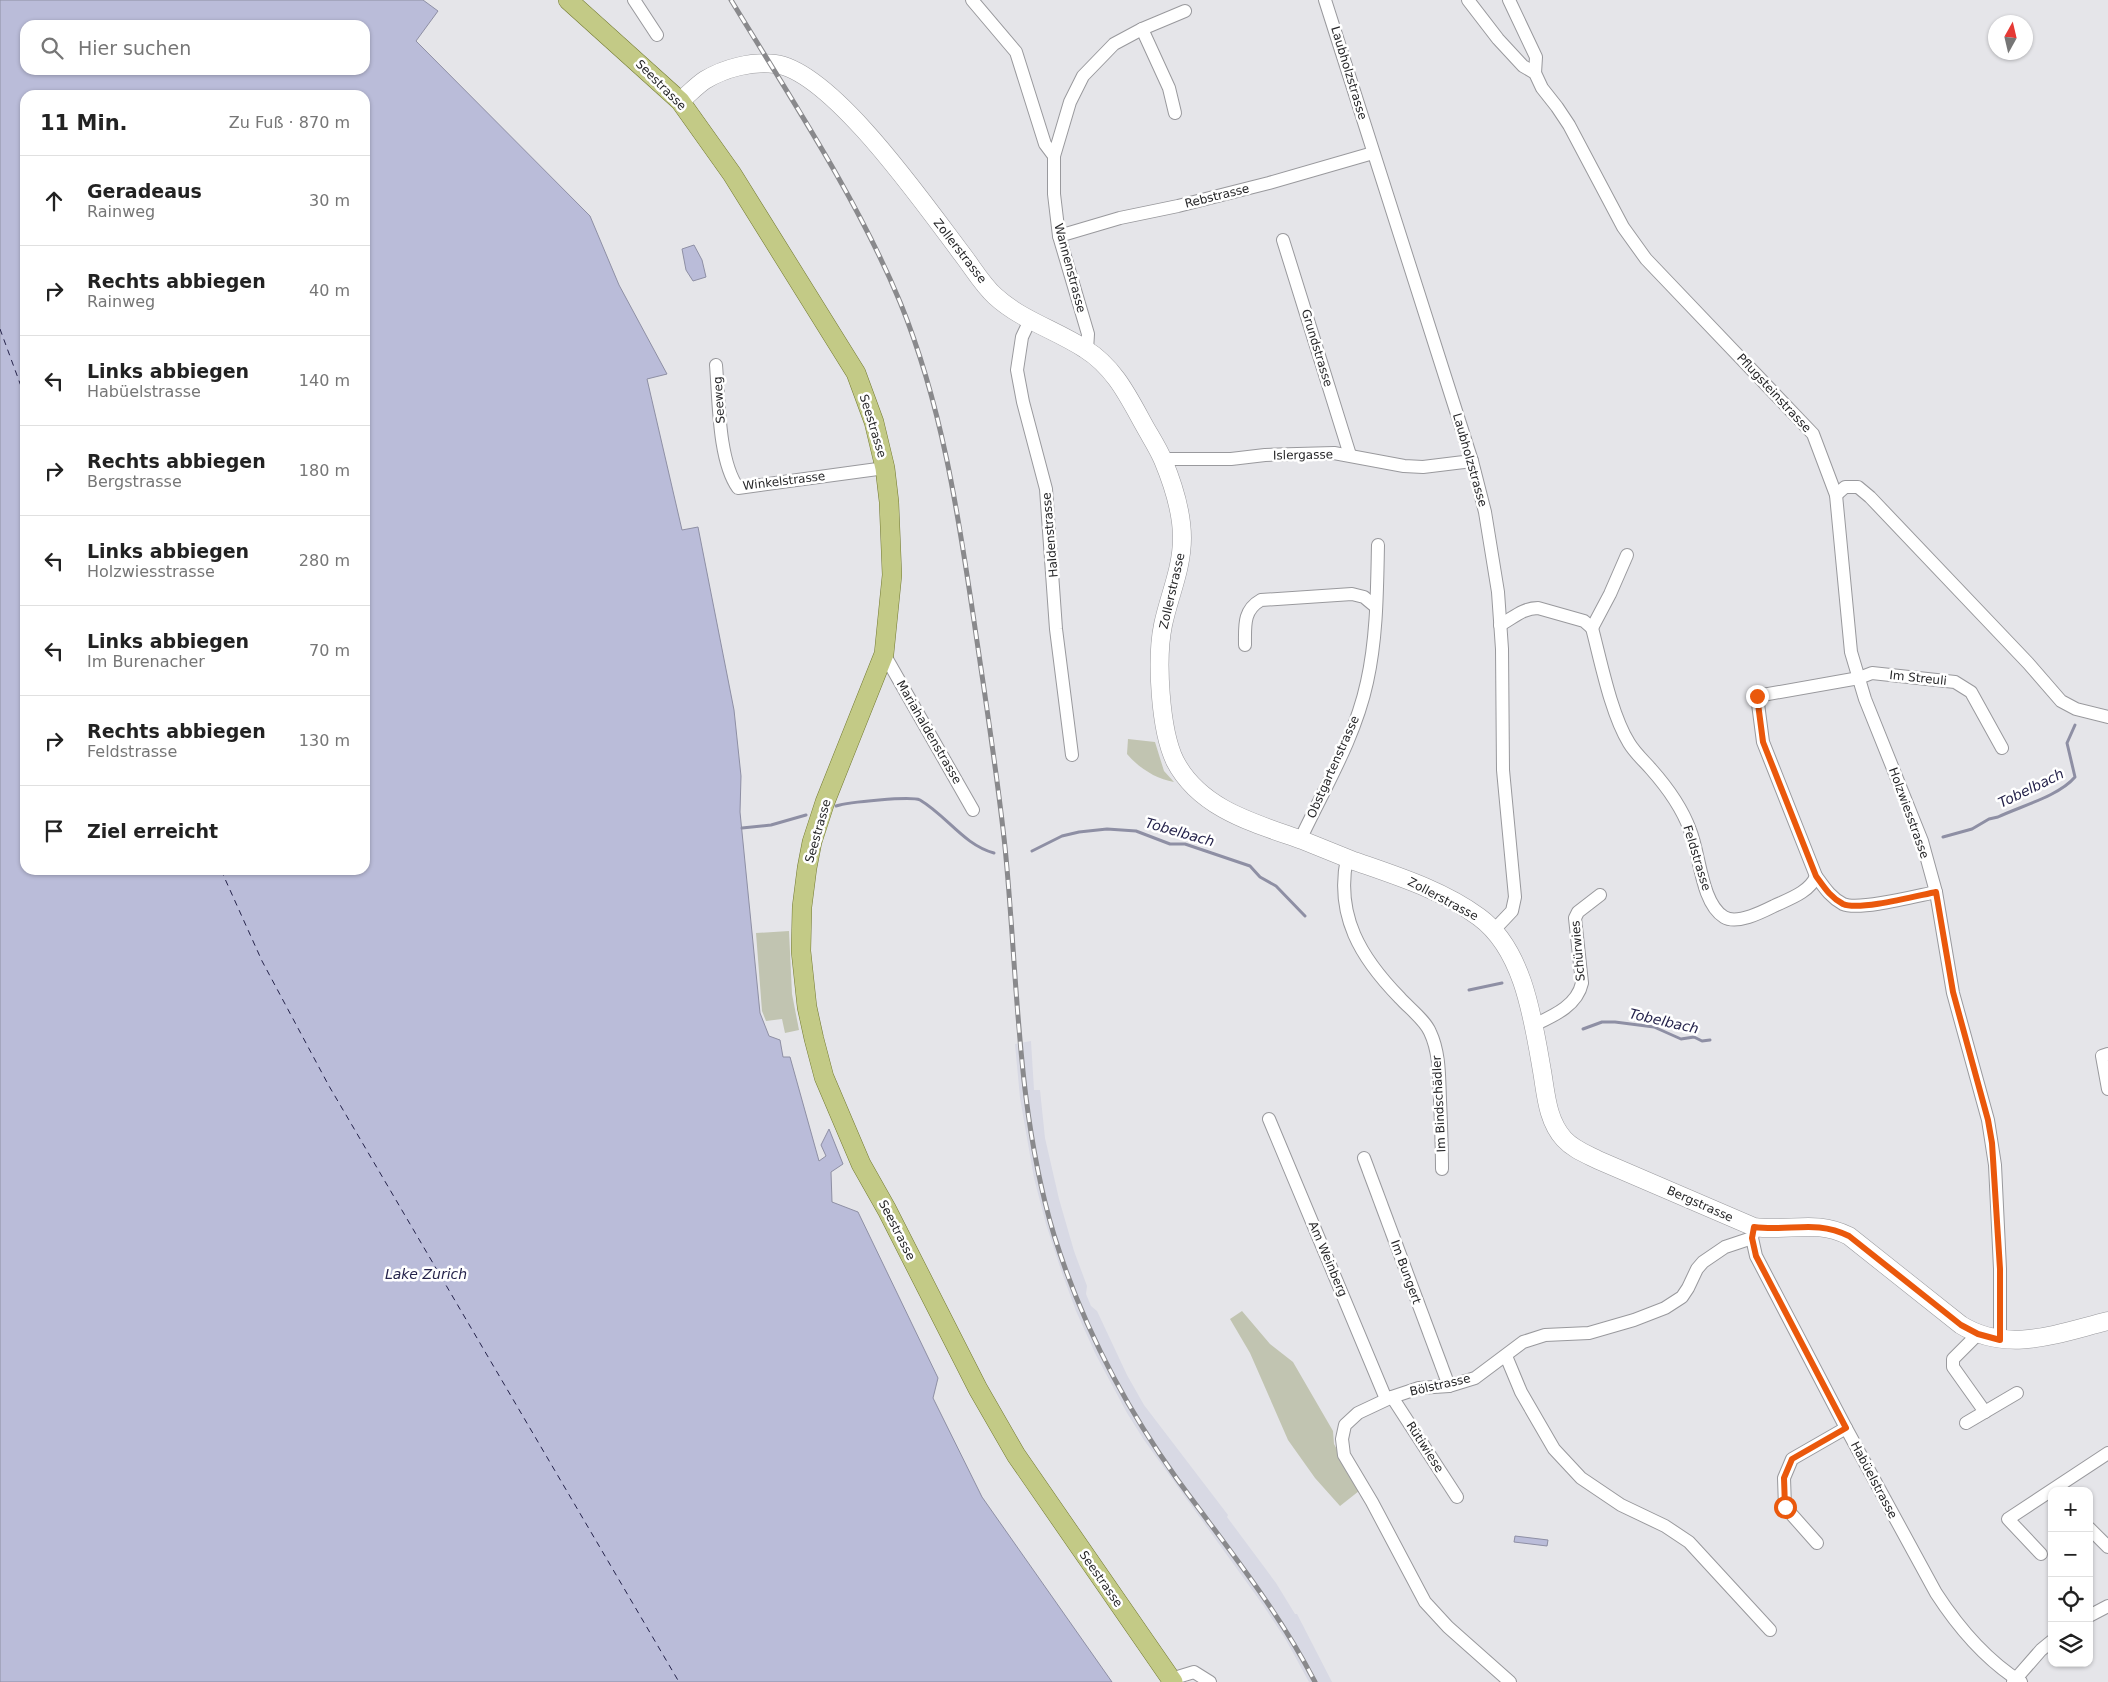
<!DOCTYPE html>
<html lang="de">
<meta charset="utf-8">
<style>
body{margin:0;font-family:"DejaVu Sans",sans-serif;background:#f6f6f6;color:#222}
.controls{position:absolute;right:15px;bottom:15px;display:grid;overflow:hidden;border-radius:10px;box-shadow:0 1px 4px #0004}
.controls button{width:45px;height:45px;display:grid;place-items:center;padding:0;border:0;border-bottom:1px solid #e0e0e0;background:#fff;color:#222;font:25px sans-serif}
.compass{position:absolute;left:1988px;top:15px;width:45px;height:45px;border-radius:50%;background:#fff;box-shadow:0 1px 4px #0004;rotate:8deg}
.stop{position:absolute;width:15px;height:15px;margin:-11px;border:4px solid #ea580c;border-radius:50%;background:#fff}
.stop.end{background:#ea580c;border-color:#fff;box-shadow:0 1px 5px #0008}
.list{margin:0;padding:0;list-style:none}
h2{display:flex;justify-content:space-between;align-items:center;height:65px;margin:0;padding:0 20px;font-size:21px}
h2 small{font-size:16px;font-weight:400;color:#767676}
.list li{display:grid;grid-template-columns:32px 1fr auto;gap:15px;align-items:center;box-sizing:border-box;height:90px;padding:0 20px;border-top:1px solid #e0e0e0}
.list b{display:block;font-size:19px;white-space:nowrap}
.list p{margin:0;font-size:16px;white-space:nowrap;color:#767676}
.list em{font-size:16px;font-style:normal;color:#767676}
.icon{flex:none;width:28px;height:28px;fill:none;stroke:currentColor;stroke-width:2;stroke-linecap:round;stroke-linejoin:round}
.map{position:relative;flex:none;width:2108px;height:1682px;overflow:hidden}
.search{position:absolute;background:#fff;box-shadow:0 1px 4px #0004;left:20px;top:20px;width:350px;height:55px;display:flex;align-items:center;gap:12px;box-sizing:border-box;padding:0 18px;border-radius:15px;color:#767676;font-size:19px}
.panel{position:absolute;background:#fff;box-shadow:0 1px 4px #0004;left:20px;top:90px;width:350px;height:785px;border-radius:15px}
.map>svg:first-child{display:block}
.built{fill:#d8d9e4}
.green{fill:#c1c4b1}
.water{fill:#babcd9;stroke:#8e8fa4;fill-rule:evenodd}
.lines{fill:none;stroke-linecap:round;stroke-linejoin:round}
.stream{stroke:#8e8fa4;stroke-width:3}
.ferry{stroke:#25234b;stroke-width:1;stroke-dasharray:6 5;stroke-linecap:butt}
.street-casing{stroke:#99999d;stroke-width:14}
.secondary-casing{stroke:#99999d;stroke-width:19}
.primary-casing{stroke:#727931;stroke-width:20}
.street{stroke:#fff;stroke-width:12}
.secondary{stroke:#fff;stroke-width:18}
.primary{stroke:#c3ca86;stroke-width:19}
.rail-casing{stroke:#89898c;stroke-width:5}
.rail{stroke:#fff;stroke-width:3;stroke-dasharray:9;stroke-linecap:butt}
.route{stroke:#ea580c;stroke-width:6}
.labels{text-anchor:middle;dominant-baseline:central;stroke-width:5;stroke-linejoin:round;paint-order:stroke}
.street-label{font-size:12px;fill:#262628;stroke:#fff}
.water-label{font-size:14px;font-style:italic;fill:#25234b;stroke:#fff}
</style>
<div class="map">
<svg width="2108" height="1682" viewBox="0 0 2108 1682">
<rect width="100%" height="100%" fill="#e5e5e9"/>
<path class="built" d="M1031,1041L1034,1090H1040L1045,1138L1059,1199L1074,1251L1087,1286L1086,1294L1091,1306L1097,1311L1127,1375L1144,1405L1228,1515L1227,1517L1276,1583L1295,1614H1297L1332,1682H1309L1286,1640L1263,1605L1144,1440L1127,1413L1096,1355L1076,1311L1061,1270L1046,1224L1034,1178L1020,1098L1015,1044Z"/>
<g class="green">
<path d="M1128,739L1155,742L1164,771L1174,782C1156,779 1139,768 1127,754Z"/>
<path d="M789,931L792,994L799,1030L785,1033L782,1019L766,1021L762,1011L756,933Z"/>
<path d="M1242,1311L1270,1344L1293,1362L1333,1431L1334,1444L1359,1491L1340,1506L1315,1478L1288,1440L1250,1353L1230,1319Z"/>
</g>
<g class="water">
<path d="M0,0H423L438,11L416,41L590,216L619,285L667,374L647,379L682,530L698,527L734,710L741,776L740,812L760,1013L769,1036L780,1040L783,1057H790L819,1161L826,1156L821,1145L829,1129L843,1164L831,1172L832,1202L858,1212L938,1378L933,1398L982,1497L1112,1682H0ZM25,25H365V70H25ZM25,95H365V870H25Z"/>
<path d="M694,245L702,260L706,277L693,281L686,270L682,249Z"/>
<path d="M1515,1536L1548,1540L1547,1546L1514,1542Z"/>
</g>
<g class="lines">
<g class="stream">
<path d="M836,806C848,802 911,796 920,800C947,816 964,845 994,853"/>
<path d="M742,828L771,825L806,815"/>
<path d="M1943,837L1972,829L1989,819L1998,817C2021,806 2059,796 2075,777L2067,743L2075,725"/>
<path d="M1032,851L1062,836L1079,832L1107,829L1136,831L1170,844H1185L1250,866L1260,877L1276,886L1305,916"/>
<path d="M1469,990L1502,983"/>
<path d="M1583,1029L1602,1022H1615L1654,1027L1681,1039L1694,1037L1702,1041L1710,1040"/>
</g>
<g class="ferry">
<path d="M0,329L25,397"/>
<path d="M221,870L262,961L329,1086L679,1682"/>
</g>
<g class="street-casing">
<g id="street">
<path d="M634,0L657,35"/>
<path d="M972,0L1016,52L1045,144L1054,156"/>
<path d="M1325,0L1472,461L1485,512L1498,592L1502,649L1503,770L1515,897L1512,911L1494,930"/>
<path d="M1468,0L1498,39L1523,66L1535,73L1542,88L1557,107L1569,125L1623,227L1646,259L1813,434L1836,495L1851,652L1865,699L1922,841L1936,892L1953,993L1988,1120L1995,1165L2000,1269V1340"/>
<path d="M1509,0L1536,57L1535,73"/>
<path d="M1142,29L1169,88L1175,113"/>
<path d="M1059,236L1120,218L1178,206L1269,183L1373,153"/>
<path d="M1283,240L1350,455"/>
<path d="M1030,320L1022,337L1017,370L1023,402L1046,489L1056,629L1072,755"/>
<path d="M1087,350L1088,334L1059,236L1054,194V156L1070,102L1083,76L1114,44L1142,29L1185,11"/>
<path d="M716,365C719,399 718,460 738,488L885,468"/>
<path d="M1163,459H1231L1265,455L1334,453L1404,466L1423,467L1472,461"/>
<path d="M1836,495L1845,487H1858L1870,497L2028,663L2061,701L2076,709L2108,717"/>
<path d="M1500,625C1513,618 1523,608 1538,608L1584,621L1592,628"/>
<path d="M1592,628C1601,662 1611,714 1629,743C1635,753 1644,761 1651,769C1667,787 1682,808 1690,830C1700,854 1701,903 1724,917C1737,925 1762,912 1774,906C1789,899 1810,892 1816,876"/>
<path d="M1592,628L1610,594L1627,555"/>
<path d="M1245,645C1245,626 1243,610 1261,600L1352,594L1364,597L1376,607"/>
<path d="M884,654L973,810"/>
<path d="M1300,840C1324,789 1355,738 1367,682C1377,637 1377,591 1378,545"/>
<path d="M1347,858C1335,916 1361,958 1400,998C1409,1008 1425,1020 1430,1032C1440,1053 1439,1078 1440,1100C1441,1123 1442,1146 1442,1169"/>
<path d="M1936,892C1916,896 1859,911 1843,904C1830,897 1824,887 1816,876L1763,742L1757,696L1859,678L1872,673L1955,682L1971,692L2002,748"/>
<path d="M1534,1025C1553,1016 1577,1006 1582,983L1575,918L1578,912L1600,895"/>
<path d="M2108,1054L2102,1056L2108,1089"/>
<path d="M1269,1119L1386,1399"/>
<path d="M1364,1158L1449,1386"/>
<path d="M1754,1230L1752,1238L1756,1256L1846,1428L1936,1593C1958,1627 1986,1660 2021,1682"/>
<path d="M1978,1334L1953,1359V1367L1985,1412"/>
<path d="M1506,1356L1521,1392L1554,1449L1581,1478L1621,1505L1665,1526L1689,1542L1770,1630"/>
<path d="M1392,1397L1457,1497"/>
<path d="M1966,1423L2017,1393"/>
<path d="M2089,1528L2108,1547"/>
<path d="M1817,1543L1785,1507L1784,1478L1792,1459L1846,1428"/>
<path d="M2041,1554L2008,1519L2108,1453"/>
<path d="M2089,1616L2108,1606"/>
<path d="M1171,1679L1194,1672L1210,1682"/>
<path d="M1510,1682L1448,1627L1425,1602L1372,1502L1344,1455L1342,1439L1345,1425L1358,1413L1392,1397L1419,1388L1449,1386L1475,1378L1523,1342L1545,1335L1589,1333L1634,1320L1665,1308L1682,1297L1688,1288L1697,1269L1703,1262L1725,1247L1752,1238"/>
<path d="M2013,1682L2041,1650L2052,1641"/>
</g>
</g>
<g class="secondary-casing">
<path id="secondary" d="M680,101C688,95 696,86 705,80C725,68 752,61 775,64C833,71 929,211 965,258C974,270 983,285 995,296C1021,320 1056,330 1085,349C1114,367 1128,396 1144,425C1150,436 1158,448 1163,460C1173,484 1182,512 1182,538C1182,569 1169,596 1163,625C1156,659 1160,730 1175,761C1200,809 1254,823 1302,840C1319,847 1337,854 1354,861C1397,876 1442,890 1479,917C1524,950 1533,1020 1542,1071C1546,1094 1547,1120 1564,1139C1573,1149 1586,1154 1598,1160L1754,1227C1790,1232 1815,1219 1849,1236L1961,1325C2008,1354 2059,1333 2108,1321"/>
</g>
<g class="primary-casing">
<path id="primary" d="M568,0L680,101L732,174L856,373L874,422L885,468L889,502L892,575L884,654L825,802L812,842L807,868L802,907L801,951L807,1007L814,1039L824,1077L861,1164L887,1210L978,1389L1016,1455L1173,1682"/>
</g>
<use href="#street" class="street"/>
<use href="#secondary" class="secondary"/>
<use href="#primary" class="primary"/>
<g class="rail-casing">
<path id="rail" d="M731,0C791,99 856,196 900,302C942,405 958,513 974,621C985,696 997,772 1005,847C1018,977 1016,1109 1054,1235C1081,1322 1124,1405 1177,1479C1225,1545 1277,1608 1315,1682"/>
</g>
<use href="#rail" class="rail"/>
</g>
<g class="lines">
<path class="route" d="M1757,696L1763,742L1816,876C1824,887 1830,897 1843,904C1859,911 1916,896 1936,892L1953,992L1988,1120L1992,1143L2000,1269V1340L1978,1334L1961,1325L1849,1236C1815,1219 1790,1232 1754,1227L1752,1238L1756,1256L1846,1428L1792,1459L1784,1478L1785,1507"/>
</g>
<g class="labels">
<g class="street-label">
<text transform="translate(1349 73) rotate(73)">Laubholzstrasse</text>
<text transform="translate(661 85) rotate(45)">Seestrasse</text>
<text transform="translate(1217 196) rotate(-14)">Rebstrasse</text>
<text transform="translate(960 251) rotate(52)">Zollerstrasse</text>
<text transform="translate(1070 268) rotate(75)">Wannenstrasse</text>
<text transform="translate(1317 348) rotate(73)">Grundstrasse</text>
<text transform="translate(1774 393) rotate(47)">Pflugsteinstrasse</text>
<text transform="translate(719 400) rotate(-94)">Seeweg</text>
<text transform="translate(873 426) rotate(73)">Seestrasse</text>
<text transform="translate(1303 455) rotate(-1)">Islergasse</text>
<text transform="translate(1470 460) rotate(74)">Laubholzstrasse</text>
<text transform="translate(784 481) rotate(-7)">Winkelstrasse</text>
<text transform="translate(1050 535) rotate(-95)">Haldenstrasse</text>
<text transform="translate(1172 591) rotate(-77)">Zollerstrasse</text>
<text transform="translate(1918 678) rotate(6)">Im Streuli</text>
<text transform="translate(929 732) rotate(60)">Mariahaldenstrasse</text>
<text transform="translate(1333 767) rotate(-66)">Obstgartenstrasse</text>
<text transform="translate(1909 813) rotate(70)">Holzwiesstrasse</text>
<text transform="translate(818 831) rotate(-74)">Seestrasse</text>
<text transform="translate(1697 858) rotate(73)">Feldstrasse</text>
<text transform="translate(1443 899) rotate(28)">Zollerstrasse</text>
<text transform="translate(1578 951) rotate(-95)">Schürwies</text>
<text transform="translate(1439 1104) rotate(-93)">Im Bindschädler</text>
<text transform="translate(1700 1204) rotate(24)">Bergstrasse</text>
<text transform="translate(897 1230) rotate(63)">Seestrasse</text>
<text transform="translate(1328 1259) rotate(67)">Am Weinberg</text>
<text transform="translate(1406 1272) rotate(70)">Im Bungert</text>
<text transform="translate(1440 1385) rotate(-13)">Bölstrasse</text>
<text transform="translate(1425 1447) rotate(57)">Rütiwiese</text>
<text transform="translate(1874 1480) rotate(62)">Habüelstrasse</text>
<text transform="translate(1101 1579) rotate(55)">Seestrasse</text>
</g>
<g class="water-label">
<text transform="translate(2031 788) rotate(-26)">Tobelbach</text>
<text transform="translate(1180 832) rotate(16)">Tobelbach</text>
<text transform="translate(1664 1021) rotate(13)">Tobelbach</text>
<text x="426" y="1274">Lake Zurich</text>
</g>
</g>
</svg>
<div class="controls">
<button>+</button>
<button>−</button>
<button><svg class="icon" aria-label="locate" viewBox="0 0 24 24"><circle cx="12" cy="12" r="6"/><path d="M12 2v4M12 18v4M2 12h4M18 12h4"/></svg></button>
<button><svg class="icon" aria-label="layers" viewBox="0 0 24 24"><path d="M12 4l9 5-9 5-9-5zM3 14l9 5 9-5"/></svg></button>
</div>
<svg class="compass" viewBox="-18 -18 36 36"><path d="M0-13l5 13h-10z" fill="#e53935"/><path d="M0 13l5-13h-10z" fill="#767676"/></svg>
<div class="stop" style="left:1785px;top:1507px"></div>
<div class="stop end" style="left:1757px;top:696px"></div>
<div class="search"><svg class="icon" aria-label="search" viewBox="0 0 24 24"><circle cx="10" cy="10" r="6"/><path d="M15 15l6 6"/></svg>Hier suchen</div>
<section class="panel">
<h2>11 Min.<small>Zu Fuß · 870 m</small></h2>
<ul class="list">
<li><svg class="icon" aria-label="ahead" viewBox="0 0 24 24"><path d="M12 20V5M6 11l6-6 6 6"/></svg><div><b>Geradeaus</b><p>Rainweg</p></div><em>30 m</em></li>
<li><svg class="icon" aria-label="right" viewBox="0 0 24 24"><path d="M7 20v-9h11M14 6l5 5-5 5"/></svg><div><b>Rechts abbiegen</b><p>Rainweg</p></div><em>40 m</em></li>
<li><svg class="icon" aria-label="left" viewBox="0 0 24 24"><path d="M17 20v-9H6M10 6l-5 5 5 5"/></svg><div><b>Links abbiegen</b><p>Habüelstrasse</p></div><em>140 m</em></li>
<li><svg class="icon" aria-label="right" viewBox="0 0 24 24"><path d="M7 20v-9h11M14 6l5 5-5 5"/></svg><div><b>Rechts abbiegen</b><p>Bergstrasse</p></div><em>180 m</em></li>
<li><svg class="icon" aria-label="left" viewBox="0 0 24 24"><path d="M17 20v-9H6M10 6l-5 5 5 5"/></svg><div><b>Links abbiegen</b><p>Holzwiesstrasse</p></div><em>280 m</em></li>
<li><svg class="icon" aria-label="left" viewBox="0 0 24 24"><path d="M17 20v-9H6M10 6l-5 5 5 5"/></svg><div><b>Links abbiegen</b><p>Im Burenacher</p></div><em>70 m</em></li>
<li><svg class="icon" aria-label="right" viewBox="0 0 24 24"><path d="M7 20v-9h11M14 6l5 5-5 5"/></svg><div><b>Rechts abbiegen</b><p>Feldstrasse</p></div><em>130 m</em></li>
<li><svg class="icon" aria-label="arrive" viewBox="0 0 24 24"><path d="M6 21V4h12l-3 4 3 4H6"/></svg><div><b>Ziel erreicht</b></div></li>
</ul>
</section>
</div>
